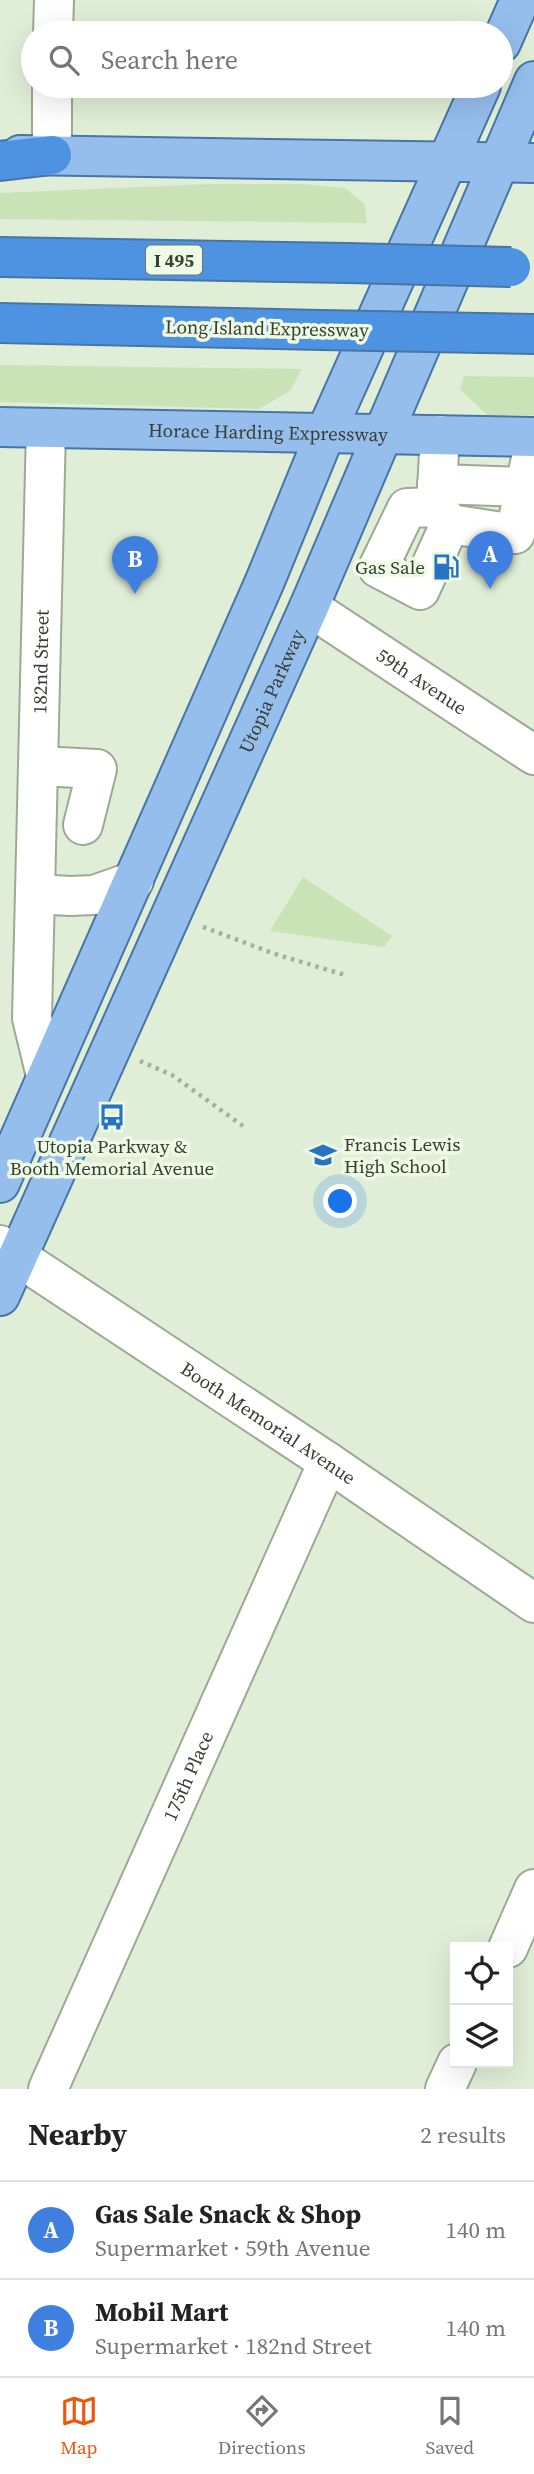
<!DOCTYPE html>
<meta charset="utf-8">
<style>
body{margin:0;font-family:"Source Serif 4",serif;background:#f2f2f2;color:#222}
.controls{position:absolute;right:21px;bottom:21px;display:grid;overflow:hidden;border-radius:0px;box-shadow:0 7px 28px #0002}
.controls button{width:63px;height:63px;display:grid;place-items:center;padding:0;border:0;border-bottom:2px solid #e0e0e0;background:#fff;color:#222;font:35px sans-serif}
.you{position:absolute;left:341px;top:1202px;width:24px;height:24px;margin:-18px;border:5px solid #fff;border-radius:50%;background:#1a73e8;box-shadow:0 0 0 10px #1a73e833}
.badge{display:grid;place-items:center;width:46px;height:46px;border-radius:50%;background:#ea580c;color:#fff;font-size:23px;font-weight:700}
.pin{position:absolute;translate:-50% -58px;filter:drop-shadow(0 2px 4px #0008)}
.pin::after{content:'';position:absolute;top:37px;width:24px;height:21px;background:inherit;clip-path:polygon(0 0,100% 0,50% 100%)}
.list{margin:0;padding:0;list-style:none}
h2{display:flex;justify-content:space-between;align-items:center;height:91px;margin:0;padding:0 28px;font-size:30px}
h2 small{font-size:23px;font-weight:400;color:#767676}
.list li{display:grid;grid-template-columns:46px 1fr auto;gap:21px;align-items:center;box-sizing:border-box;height:98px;padding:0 28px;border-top:2px solid #e0e0e0}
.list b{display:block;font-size:26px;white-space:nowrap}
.list p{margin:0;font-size:23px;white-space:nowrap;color:#767676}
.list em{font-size:23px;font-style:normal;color:#767676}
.icon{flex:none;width:38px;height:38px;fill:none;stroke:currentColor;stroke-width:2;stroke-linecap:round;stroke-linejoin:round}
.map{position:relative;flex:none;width:534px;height:2089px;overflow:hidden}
.search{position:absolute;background:#fff;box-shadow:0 7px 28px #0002;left:21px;right:21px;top:21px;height:77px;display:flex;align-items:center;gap:18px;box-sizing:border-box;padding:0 24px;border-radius:38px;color:#767676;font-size:26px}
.sheet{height:287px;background:#fff}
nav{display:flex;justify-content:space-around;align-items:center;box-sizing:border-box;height:98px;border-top:2px solid #e0e0e0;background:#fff;font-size:19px;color:#767676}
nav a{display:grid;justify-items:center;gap:4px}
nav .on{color:#ea580c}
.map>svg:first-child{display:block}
.green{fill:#c9e3b7}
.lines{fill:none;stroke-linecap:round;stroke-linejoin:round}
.minor-casing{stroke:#9da994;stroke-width:42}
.major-casing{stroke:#4775a5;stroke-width:42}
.highway-casing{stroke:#4775a5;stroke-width:42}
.path{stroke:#a4af9d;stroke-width:4.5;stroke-dasharray:3.5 5;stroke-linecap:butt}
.minor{stroke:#fff;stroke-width:38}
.major{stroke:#95beed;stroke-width:38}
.highway{stroke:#4e93e1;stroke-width:38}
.highway-bridge-casing{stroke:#4775a5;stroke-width:42;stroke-linecap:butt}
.highway-bridge{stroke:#4e93e1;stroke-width:38}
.labels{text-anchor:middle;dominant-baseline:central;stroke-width:7;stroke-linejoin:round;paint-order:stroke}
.shield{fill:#edfbe4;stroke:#6f776a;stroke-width:2}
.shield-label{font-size:18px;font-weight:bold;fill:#393e35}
.street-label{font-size:19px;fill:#393e35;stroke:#edfbe4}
.poi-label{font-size:19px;fill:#393e35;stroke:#edfbe4;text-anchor:end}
</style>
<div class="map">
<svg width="534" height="2089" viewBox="0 0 534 2089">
<rect width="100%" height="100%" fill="#e0eed7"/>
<g class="green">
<path d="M209,184H303L345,188L364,204L367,223L0,219V193Z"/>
<path d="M0,365L302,369L290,391L258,409L0,402Z"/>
<path d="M464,376L534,377V415H487L460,389Z"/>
<path d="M303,877L392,936L384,947L270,931Z"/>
</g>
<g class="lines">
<g class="minor-casing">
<g id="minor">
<path d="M53,33L54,0"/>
<path d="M52,155V86"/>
<path d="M440,435L436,507L450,524L515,534L534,444"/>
<path d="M437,484L525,487"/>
<path d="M436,507L407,508L378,568L420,590L450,524"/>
<path id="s1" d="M309,607L534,755"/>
<path d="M39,766L97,769L83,825"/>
<path d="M36,894L70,896L94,895L134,881"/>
<path id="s2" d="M46,1076L32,1018L46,428"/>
<path id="s3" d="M0,1245L328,1462L534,1603"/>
<path d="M508,1948L534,1889"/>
<path id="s4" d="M48,2089L328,1462"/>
<path d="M445,2089L457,2063"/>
</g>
</g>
<g class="major-casing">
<g id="major">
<path d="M501,43L520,0"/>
<path d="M20,155L534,163"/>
<path id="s5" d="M0,427L534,437"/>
<path d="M0,1183L265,581L326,432L481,86"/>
<path id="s6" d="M0,1296L309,607L534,81"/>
</g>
</g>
<g class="highway-casing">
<g id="highway">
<path d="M0,161L52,155"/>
<path d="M0,257L348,263"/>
<path d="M0,323L321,330"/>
<path d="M482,333L534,334"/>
</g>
</g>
<g class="path">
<path d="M203,927L275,954L345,975"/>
<path d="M140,1061L172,1075L243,1126"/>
</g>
<use href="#minor" class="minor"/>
<use href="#major" class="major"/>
<use href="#highway" class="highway"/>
<g class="highway-bridge-casing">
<g id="highway-bridge">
<path d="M348,263L511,267"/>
<path d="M321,330L482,333"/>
</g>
</g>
<use href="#highway-bridge" class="highway-bridge"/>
</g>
<defs>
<g id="fuel-bare" transform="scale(2.1)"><path d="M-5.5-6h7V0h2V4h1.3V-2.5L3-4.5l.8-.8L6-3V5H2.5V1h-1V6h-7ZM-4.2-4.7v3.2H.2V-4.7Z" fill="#2772c1" stroke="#edfbe4" stroke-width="2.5" paint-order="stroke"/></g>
<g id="bus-bare" transform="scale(2.1)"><path d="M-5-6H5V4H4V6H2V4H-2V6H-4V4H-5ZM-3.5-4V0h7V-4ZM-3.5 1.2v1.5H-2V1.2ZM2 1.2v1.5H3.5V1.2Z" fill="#2772c1" stroke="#edfbe4" stroke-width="2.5" paint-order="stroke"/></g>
<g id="school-bare" transform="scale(2.1)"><path d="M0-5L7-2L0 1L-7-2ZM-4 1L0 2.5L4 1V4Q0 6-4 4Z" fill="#2772c1" stroke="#edfbe4" stroke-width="2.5" paint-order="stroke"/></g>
</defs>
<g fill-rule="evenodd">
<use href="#fuel-bare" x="446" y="567"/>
<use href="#bus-bare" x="112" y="1117"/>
<use href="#school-bare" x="323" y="1155"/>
</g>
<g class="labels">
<rect class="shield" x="146" y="245.5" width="56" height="29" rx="5"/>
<g class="shield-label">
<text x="174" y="260">I 495</text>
</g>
<g class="street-label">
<text transform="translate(267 328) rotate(1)">Long Island Expressway</text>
<text stroke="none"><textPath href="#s5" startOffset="268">Horace Harding Expressway</textPath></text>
<text stroke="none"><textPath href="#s2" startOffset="416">182nd Street</textPath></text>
<text stroke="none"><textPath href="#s1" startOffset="135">59th Avenue</textPath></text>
<text stroke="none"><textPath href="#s6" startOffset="663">Utopia Parkway</textPath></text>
<text stroke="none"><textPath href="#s3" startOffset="322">Booth Memorial Avenue</textPath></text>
<text stroke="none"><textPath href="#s4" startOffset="343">175th Place</textPath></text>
</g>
<g class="poi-label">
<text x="425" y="567">Gas Sale</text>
<text x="344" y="1144" text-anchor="start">Francis Lewis<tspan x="344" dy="22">High School</tspan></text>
<text x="112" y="1146" text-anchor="middle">Utopia Parkway &amp;<tspan x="112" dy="22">Booth Memorial Avenue</tspan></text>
</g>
</g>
</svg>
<div class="controls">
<button><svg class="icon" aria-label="locate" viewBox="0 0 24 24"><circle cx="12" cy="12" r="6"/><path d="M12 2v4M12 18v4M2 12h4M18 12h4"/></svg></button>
<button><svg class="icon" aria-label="layers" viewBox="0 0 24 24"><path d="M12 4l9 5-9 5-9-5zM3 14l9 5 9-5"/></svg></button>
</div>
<div class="you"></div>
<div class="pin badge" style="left:490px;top:589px;background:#3f7fe0">A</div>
<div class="pin badge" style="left:135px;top:594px;background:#3f7fe0">B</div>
<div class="search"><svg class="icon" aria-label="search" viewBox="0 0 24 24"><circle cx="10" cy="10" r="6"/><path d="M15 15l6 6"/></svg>Search here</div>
</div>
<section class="sheet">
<h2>Nearby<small>2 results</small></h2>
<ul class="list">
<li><span class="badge" style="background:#3f7fe0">A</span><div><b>Gas Sale Snack &amp; Shop</b><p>Supermarket · 59th Avenue</p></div><em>140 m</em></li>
<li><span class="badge" style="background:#3f7fe0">B</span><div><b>Mobil Mart</b><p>Supermarket · 182nd Street</p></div><em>140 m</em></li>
</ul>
</section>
<nav>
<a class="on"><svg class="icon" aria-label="map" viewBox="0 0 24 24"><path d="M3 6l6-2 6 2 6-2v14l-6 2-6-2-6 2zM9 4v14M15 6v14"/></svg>Map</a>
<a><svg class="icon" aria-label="directions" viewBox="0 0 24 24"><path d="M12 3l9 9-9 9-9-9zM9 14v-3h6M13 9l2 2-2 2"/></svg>Directions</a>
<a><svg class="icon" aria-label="saved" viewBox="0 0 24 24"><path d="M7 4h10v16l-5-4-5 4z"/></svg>Saved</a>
</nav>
